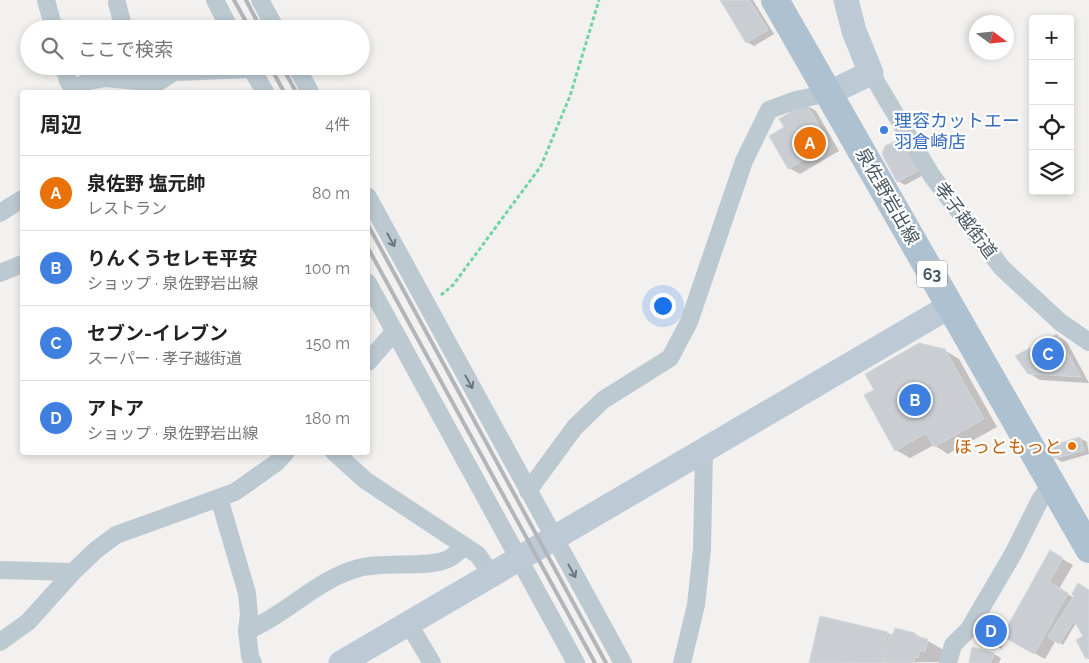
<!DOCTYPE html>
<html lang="ja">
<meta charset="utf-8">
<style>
body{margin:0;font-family:Raleway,"Noto Sans JP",sans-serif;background:#f2f2f2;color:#222}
.controls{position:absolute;right:15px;top:15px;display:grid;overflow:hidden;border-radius:5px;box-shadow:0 2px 8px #0003}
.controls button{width:45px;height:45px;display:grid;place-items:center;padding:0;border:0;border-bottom:1px solid #e0e0e0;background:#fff;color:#222;font:25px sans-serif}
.compass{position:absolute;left:969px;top:15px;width:45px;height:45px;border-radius:50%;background:#fff;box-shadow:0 2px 8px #0003;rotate:105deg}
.you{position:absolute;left:662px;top:305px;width:18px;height:18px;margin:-12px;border:4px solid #fff;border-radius:50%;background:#1a73e8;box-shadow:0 0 0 8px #1a73e833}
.badge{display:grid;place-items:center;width:32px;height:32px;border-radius:50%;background:#0979f4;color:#fff;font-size:16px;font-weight:700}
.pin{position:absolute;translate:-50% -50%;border:2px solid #fff;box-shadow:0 1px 5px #0006}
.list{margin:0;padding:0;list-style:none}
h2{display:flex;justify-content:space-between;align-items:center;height:65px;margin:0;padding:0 20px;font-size:21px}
h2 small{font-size:16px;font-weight:400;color:#767676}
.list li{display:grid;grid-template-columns:32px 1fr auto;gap:15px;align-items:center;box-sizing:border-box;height:75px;padding:0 20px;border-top:1px solid #e0e0e0}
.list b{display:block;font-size:19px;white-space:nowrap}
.list p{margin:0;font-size:16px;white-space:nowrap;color:#767676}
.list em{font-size:16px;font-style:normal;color:#767676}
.icon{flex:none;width:28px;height:28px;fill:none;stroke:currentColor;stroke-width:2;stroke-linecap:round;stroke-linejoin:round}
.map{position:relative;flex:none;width:1089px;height:663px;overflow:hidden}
.search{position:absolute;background:#fff;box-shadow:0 2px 8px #0003;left:20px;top:20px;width:350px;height:55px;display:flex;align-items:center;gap:12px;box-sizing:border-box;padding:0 18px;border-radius:28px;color:#767676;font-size:19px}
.panel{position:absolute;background:#fff;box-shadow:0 2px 8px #0003;left:20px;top:90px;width:350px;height:365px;border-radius:5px}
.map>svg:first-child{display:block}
.shadow{fill:#0003}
.building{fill:#caced3;stroke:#d4d7dc}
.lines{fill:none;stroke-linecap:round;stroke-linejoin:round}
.path{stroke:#71d59f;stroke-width:3;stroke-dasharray:4 2.5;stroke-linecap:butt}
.street{stroke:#bdc9d1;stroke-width:18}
.secondary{stroke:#bdcad6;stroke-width:25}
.primary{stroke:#aec1d1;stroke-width:28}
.rail{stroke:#b2b6bb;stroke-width:4}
.oneway{stroke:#6a7882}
.shop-dot{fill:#3f7fe0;stroke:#fff;stroke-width:2}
.food-dot{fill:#e8710a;stroke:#fff;stroke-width:2}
.labels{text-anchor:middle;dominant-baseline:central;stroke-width:4.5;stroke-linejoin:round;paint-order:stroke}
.shield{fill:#fff;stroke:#7e8890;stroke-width:1}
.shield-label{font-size:16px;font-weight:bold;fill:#465560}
.shop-label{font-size:18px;fill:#366cbe;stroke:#fff;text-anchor:start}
.street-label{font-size:18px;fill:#465560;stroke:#fff}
.food-label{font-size:18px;fill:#c56008;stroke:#fff;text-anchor:end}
</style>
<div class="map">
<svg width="1089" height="663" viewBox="0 0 1089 663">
<rect width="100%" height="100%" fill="#f3f0f0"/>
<g class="shadow">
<path d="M722,0H753L774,34L754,46L747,42Z"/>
<path d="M806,105L816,111L839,151L800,174L789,168Z"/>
<path d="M902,139L927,173L905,185L898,181Z"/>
<path d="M1057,335L1067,342L1089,383L1040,380L1029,373Z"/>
<path d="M944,350L959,359L997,427L948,454L934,445L910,458L896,450L875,390Z"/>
<path d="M1080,438L1087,442L1089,454L1062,462L1055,458Z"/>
<path d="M1050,552L1073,565L1059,589L1074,598L1089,591V659L1087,658L1084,637L1076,623L1063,645L1056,640L1045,659L1007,638L1001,649L979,636L990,617L1008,628Z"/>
<path d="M888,633L891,635L915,634L928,641L947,652L945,662L811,663Z"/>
<path d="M994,654L1001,658L999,663H970Z"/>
</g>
<g class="building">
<path d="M720,0H749L768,30L746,43Z"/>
<path d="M806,103L830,145L788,169L769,136L784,127L779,119Z"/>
<path d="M902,138L909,149L906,151L911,159L914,156L921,169L897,182L882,154L885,146Z"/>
<path d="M1057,334L1081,377L1028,374L1015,356Z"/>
<path d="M919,343L945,349L984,419L934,447L926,433L895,451L864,395L874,390L865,374Z"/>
<path d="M1080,437L1084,450L1054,459L1050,446Z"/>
<path d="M1050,550L1063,558L1049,582L1068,593L1034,654L1002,636Z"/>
<path d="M1078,583L1089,590V657L1086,659L1076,640L1083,636L1074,621L1059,644L1048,637L1074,596L1072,594Z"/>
<path d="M820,616L888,632L881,663L847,662V663H809Z"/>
<path d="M990,616L1005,625L993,646L977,636Z"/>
<path d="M895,628L915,633V636L928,639L925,652L920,651L918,658L915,657L914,662L916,663H887L883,661L890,634H893Z"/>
<path d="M972,647L994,653L991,663H969Z"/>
</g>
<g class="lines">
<path class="path" d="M441,295L453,285L541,166L570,96L599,0"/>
<g class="street">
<path d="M46,0L54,29"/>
<path d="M215,0L230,29"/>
<path d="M260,0L276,29"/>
<path d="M117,3L124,29"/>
<path d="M64,66L68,81L76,92"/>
<path d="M250,66L265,92"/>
<path d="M296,66L310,92"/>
<path d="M871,73L932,176L1002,268L1060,322L1089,342"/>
<path d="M73,89L89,81L106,78L157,83L174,72L252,69"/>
<path d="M368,197L623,663"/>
<path d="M0,213L22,199"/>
<path d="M0,273L22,264"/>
<path d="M368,283L576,663"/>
<path d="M368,362L394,332"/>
<path d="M334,452L365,480L478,555L491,574"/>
<path d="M528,491L575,427L603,400L670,358L689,322L744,161L769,110L796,100L829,93"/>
<path d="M219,498L247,593L249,614L247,631L250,656L253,663"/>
<path d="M0,570L73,572"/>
<path d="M408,623L432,663"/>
<path d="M247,631C287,614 317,579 359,568C384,561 431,569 450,558C455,555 460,550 465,546"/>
<path d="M0,642L28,622L73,572L96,550L116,535L235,492L276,463L286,452"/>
<path d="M682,663L696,605L702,549L704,450"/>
<path d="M948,663L953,645L969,629L1013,554L1040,500L1052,483"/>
</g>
<g class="secondary">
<path d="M829,93L871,73L854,31L846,0"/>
<path d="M341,663L950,306"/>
</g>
<path class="primary" d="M775,0L1089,549"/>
<g class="rail">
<path d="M234,0L250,29"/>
<path d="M246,0L261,29"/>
<path d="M270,66L284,92"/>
<path d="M282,66L296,92"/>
<path d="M368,225L606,663"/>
<path d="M368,248L595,663"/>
</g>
</g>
<defs><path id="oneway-shaft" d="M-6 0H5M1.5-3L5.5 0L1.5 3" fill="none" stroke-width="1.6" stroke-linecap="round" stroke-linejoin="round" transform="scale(1.25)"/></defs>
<g class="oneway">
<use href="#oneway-shaft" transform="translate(391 240) rotate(61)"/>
<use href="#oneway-shaft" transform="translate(469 382) rotate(61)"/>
<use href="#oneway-shaft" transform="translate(572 571) rotate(61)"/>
</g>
<circle class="shop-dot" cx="884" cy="130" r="5"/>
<circle class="food-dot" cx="1072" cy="446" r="5"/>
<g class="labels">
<rect class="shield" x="917" y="260.5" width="30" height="27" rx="4"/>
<g class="shield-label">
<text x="932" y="274">63</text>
</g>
<g class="shop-label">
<text x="894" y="120">理容カットエー<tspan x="894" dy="21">羽倉崎店</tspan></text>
</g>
<g class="street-label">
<text transform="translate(888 196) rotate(60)">泉佐野岩出線</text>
<text transform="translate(966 220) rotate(53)">孝子越街道</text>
</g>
<g class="food-label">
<text x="1062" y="446">ほっともっと</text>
</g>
</g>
</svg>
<div class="controls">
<button>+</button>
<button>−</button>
<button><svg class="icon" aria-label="locate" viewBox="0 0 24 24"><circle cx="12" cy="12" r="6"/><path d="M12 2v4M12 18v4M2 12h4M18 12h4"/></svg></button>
<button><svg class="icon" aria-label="layers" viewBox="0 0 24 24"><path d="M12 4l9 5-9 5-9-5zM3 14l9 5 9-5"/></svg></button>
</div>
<svg class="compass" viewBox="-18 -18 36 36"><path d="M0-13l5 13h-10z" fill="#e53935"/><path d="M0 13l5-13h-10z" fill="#767676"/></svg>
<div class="you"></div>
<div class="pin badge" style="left:810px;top:143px;background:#e8710a">A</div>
<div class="pin badge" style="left:915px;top:400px;background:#3f7fe0">B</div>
<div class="pin badge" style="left:1048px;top:354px;background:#3f7fe0">C</div>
<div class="pin badge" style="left:991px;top:631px;background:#3f7fe0">D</div>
<div class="search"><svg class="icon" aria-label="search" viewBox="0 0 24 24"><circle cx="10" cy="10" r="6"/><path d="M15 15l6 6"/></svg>ここで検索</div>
<section class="panel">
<h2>周辺<small>4件</small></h2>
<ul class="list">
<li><span class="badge" style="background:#e8710a">A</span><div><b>泉佐野 塩元帥</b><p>レストラン</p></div><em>80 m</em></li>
<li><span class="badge" style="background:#3f7fe0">B</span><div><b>りんくうセレモ平安</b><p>ショップ · 泉佐野岩出線</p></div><em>100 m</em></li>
<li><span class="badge" style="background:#3f7fe0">C</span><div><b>セブン-イレブン</b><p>スーパー · 孝子越街道</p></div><em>150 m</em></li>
<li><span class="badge" style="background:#3f7fe0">D</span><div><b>アトア</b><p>ショップ · 泉佐野岩出線</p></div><em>180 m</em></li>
</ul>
</section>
</div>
